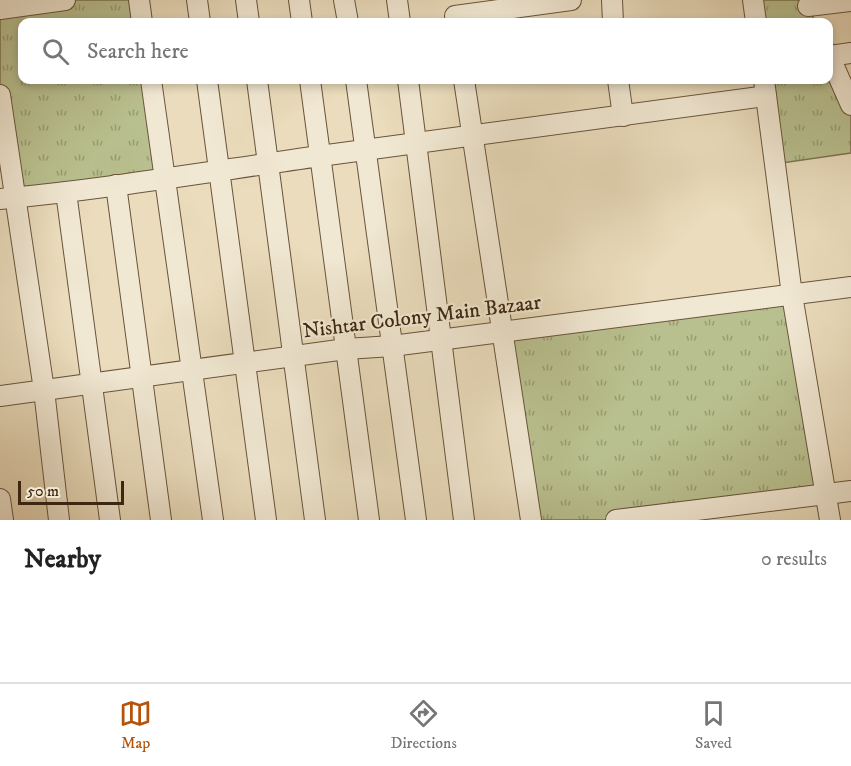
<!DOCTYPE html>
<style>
body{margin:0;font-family:"IM FELL DW Pica",serif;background:#f2f2f2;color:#222}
.scale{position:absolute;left:18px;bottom:15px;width:106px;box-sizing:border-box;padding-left:6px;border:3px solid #3e2710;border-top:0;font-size:16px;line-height:21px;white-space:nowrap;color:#3e2710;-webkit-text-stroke:4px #f1e8d3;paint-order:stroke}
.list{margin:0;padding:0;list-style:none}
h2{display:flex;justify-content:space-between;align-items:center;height:78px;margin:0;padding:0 24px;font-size:26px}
h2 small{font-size:20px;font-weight:400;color:#767676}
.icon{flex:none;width:33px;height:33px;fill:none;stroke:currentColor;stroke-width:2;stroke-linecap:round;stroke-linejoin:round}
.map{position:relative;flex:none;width:851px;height:520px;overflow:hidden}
.search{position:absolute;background:#fff;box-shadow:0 3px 9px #0003;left:18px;right:18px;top:18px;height:66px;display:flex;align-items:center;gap:15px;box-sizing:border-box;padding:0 21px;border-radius:12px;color:#767676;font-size:22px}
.sheet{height:162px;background:#fff}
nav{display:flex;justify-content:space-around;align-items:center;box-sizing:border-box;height:84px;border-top:2px solid #e0e0e0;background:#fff;font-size:16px;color:#767676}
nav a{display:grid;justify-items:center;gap:3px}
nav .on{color:#b45309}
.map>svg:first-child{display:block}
.park{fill:url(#park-tufts);stroke:#7c7450;stroke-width:1.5}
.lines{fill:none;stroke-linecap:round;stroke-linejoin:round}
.minor-casing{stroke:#69543b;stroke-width:22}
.minor{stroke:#f1e8d3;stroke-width:20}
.labels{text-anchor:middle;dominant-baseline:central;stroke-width:4.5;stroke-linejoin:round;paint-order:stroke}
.street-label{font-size:21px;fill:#3e2710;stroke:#f1e8d3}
</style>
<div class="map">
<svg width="851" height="520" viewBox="0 0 851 520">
<defs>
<pattern id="park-tufts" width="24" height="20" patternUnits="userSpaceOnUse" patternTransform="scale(1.5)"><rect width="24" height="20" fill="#b9c08f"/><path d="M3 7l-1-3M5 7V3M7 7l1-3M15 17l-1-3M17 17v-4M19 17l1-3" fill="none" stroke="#989c73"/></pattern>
</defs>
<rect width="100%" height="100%" fill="#eadcbc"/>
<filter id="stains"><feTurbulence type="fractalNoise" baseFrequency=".00333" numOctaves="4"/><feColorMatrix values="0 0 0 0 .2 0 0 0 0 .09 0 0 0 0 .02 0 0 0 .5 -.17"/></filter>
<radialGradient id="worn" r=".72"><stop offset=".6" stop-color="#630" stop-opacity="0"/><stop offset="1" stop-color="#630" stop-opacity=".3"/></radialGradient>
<g class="park">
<path d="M65,0H139L142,22H22V80H151L166,178L14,198L0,95V9Z"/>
<path d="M753,0H806L815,22H756Z"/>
<path d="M829,53L851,106V153L775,164L764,80H828Z"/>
<path d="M792,295L827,494L616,520H531L502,331Z"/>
</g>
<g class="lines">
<g class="minor-casing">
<g id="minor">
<path d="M139,0L142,22"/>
<path d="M197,0L200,22"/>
<path d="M246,0L249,22"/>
<path d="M299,0L302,22"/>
<path d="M344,0L348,22"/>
<path d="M397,0L400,22"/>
<path d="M612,0L613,22"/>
<path d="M753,0L756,22"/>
<path d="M808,6L851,1"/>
<path d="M0,9L65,0"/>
<path d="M455,16L571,0"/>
<path d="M828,53L851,105"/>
<path d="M830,56L851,53"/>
<path d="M151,80L213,520"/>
<path d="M207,80L266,520"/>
<path d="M257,80L315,520"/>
<path d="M310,80L369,520"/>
<path d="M356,80L416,520"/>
<path d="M408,80L464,520"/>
<path d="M464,80L531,520"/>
<path d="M618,80L623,116"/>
<path d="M764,80L792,295L830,520"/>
<path d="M0,95L44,390L59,520"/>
<path d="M116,185L161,520"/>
<path d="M66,192L110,520"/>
<path d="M0,199C107,189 213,171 320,156C468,136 617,117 766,96"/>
<path d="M0,396L346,349L392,346L851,287"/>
<path d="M0,499L3,520"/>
<path d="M616,520L851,491"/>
</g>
</g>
<use href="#minor" class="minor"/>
</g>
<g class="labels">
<g class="street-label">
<text transform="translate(422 317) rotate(-7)">Nishtar Colony Main Bazaar</text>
</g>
</g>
<rect width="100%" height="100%" filter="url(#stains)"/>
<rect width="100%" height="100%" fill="url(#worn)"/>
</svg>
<div class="scale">50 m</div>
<div class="search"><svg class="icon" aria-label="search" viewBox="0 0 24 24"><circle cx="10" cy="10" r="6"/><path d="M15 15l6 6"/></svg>Search here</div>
</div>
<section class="sheet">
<h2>Nearby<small>0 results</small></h2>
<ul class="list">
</ul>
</section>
<nav>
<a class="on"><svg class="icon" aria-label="map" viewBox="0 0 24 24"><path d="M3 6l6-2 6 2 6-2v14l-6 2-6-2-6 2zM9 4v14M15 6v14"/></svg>Map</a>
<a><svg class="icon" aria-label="directions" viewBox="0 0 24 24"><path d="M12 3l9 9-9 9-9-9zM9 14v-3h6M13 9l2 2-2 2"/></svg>Directions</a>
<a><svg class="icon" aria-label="saved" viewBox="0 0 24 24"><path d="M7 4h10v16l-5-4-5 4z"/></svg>Saved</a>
</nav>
